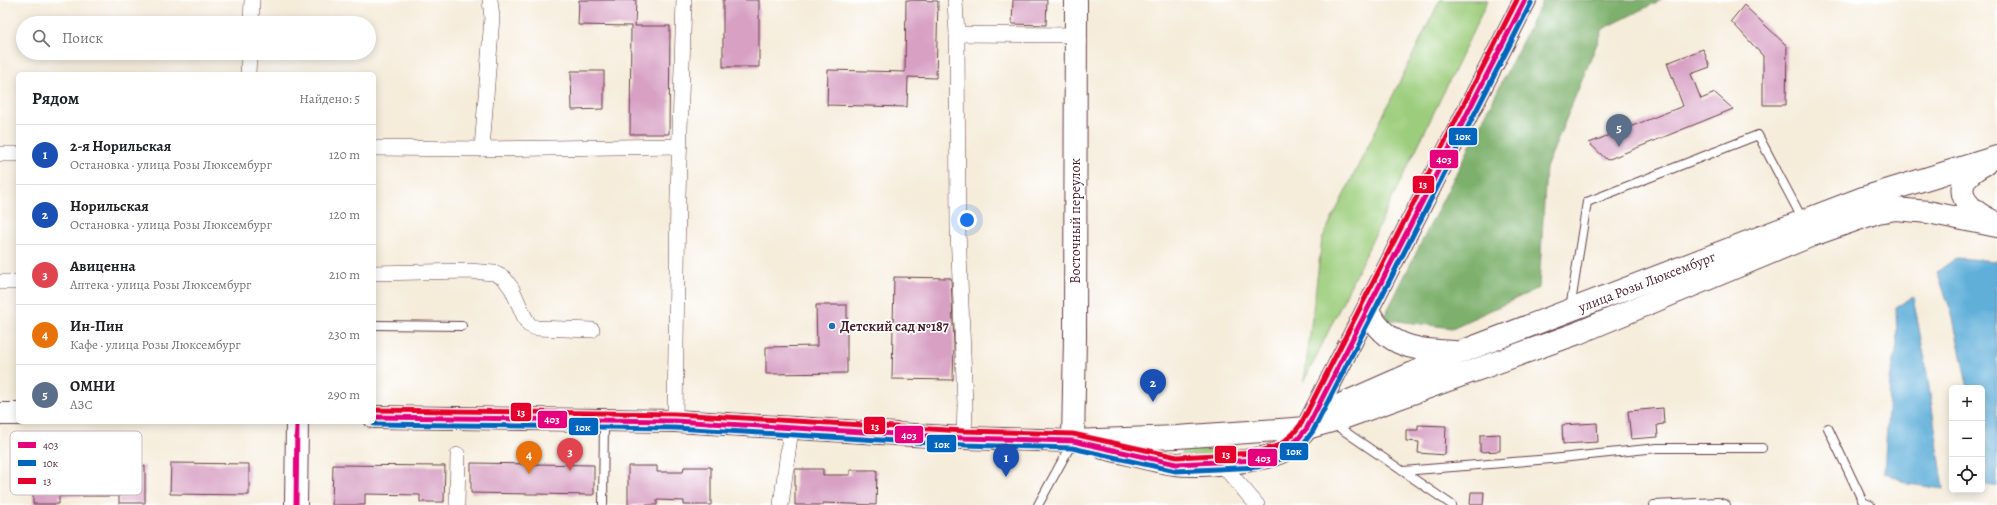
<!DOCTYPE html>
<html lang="ru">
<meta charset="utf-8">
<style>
body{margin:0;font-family:Alegreya,serif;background:#f2f2f2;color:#202124}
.controls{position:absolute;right:12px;bottom:12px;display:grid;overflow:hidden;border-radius:6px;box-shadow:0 2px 10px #0003}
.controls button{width:36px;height:36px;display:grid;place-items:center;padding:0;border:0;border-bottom:1px solid #e0e0e0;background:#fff;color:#202124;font:20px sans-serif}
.you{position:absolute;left:967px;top:220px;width:14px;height:14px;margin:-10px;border:3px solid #fff;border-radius:50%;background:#1a73e8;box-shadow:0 0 0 6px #1a73e833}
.badge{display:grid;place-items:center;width:26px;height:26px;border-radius:50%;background:#1f6fb2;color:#fff;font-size:13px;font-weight:700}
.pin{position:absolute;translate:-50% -33px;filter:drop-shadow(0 1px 2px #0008)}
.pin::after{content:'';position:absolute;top:21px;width:14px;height:12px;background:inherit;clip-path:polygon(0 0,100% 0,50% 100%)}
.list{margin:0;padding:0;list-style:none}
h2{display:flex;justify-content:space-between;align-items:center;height:52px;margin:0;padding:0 16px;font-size:17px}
h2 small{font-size:13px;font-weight:400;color:#757577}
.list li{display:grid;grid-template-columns:26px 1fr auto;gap:12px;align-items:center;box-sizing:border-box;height:60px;padding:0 16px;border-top:1px solid #e0e0e0}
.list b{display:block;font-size:15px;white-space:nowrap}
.list p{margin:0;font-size:13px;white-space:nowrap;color:#757577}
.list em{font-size:13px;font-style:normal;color:#757577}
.icon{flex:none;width:22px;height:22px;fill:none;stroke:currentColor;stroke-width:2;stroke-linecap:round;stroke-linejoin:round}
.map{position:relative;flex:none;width:1997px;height:505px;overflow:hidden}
.search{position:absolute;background:#fff;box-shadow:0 2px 10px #0003;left:16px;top:16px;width:360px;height:44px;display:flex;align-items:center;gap:10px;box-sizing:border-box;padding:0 14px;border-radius:22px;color:#757577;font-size:15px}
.panel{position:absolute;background:#fff;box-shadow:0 2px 10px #0003;left:16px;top:72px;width:360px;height:352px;border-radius:6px}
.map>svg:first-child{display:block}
.green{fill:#9ccd7c;stroke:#737654}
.forest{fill:#7db06c;stroke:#64684c}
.water{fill:#5eafd9;stroke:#546782}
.building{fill:#d8a1c4}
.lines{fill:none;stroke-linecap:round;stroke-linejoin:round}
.lane-casing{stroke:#643e45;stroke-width:10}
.street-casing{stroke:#643e45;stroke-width:16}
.secondary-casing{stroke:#643e45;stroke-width:24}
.lane{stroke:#fff;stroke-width:8}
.street{stroke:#fff;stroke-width:15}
.secondary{stroke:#fff;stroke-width:22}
.bus-1-casing{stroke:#fff;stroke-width:8}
.bus-2-casing{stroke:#fff;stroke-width:8}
.bus-3-casing{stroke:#fff;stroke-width:8}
.bus-1{stroke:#e5007d;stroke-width:5}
.bus-2{stroke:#0065bd;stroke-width:5}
.bus-3{stroke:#e4002b;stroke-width:5}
.poi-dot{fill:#1f6fb2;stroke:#fff;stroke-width:1.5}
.labels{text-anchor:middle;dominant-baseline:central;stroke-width:3.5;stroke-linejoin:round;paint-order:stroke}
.street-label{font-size:14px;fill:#4a1f2b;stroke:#fff}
.poi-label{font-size:14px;font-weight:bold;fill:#4a1f2b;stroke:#fff;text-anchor:start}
.key{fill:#fff;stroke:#c9bcbf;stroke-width:1}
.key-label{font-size:11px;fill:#4a1f2b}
.line-badge{stroke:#fff;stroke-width:1.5}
.badge-label{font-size:11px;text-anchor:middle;font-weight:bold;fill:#fff}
</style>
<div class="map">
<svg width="1997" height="505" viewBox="0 0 1997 505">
<rect width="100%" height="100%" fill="#fff"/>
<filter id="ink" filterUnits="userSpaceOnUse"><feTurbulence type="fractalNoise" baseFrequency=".025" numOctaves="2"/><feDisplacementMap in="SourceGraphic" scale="8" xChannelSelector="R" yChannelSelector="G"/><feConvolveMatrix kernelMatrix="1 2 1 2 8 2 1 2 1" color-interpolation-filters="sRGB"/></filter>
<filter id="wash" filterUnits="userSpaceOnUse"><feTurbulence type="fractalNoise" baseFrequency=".012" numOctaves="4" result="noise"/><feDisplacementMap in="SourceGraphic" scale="16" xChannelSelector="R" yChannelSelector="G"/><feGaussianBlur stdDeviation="0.9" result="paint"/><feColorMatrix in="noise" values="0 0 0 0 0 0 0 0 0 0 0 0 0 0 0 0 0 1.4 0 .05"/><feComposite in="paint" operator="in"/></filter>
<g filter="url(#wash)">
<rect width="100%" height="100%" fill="#f5ecda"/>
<g class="green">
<path d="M1440,0H1488L1304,382L1322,239Z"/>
<path d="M1287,438L1246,455L1182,456L1183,449L1225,451L1253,448Z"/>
</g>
<path class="forest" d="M1543,0H1661L1603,29L1546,168L1539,288L1452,328L1383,319Z"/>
<g class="water">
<path d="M1956,258L1997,261V487L1983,484C1988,470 1984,458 1982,444C1980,426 1982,406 1982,388H1968L1952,314L1937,272Z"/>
<path d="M1913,297L1925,360L1944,489L1908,484L1884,472L1890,380L1897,346L1896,307Z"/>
</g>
<g id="blocks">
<g class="building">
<path d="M579,0H636L635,26H670L669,134H630L631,26L578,25Z"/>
<rect x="723" y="0" width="36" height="67"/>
<path d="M906,0L938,1L936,78L908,77L907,107L827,105L828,70L905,72Z"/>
<path d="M1013,0H1047L1046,25L1012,24Z"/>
<path d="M1744,5L1787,46L1786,105H1763V56L1731,21Z"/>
<path d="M1703,49L1710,67L1691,74L1701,99L1715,93L1733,109L1607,160L1589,143L1683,106L1667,63Z"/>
<path d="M571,71H604V109L572,110Z"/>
<path d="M894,277L951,278L954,345L953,380L892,379Z"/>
<path d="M816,305H847V373L766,374V347L817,346Z"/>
<path d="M1663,408L1664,424L1657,425L1658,437L1631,439L1628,411Z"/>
<path d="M1597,423L1598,442L1563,444L1562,425Z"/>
<path d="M1418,425L1446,426L1445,455L1418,453L1419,442L1406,441V430H1418Z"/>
<path d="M105,434V466H145V503H119V496H59V504H33V467L88,466L87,435Z"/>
<path d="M1500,434V451L1480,452V435Z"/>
<path d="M171,463L249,464V495L170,494Z"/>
<path d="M471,463L594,465V495L471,493Z"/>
<path d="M333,465L445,466L444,502H420V495L365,494V505H332Z"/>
<path d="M628,466H657V472H683L684,467H711V505H684V501L657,500V505H628Z"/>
<path d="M795,469H823V475H850V470H877L876,505L823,503V505H795Z"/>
<path d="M1471,492H1484L1483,505H1470Z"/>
</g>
</g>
</g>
<g filter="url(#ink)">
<use href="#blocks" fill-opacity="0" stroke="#643e45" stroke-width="1"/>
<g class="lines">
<g class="lane-casing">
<g id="lane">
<path d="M1570,309L1587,202L1758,135L1803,220"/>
<path d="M374,325L462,326"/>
<path d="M1334,424L1452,505"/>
<path d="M1828,428L1863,502L1870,505"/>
<path d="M1403,471L1551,459L1657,448H1762"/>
<path d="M603,505L604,422"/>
<path d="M1038,505L1072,443"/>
<path d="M1654,505L1718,502L1726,505"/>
</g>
</g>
<g class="street-casing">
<g id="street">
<path d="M955,2L957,34L958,230L965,404L964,438"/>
<path d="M251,23L252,0"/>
<path d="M957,34L1075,35"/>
<path d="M248,74L249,53"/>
<path d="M374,148L482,149L679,146"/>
<path d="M482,149L492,17L490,0"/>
<path d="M0,154H18"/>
<path d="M374,273L469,271L494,273L504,278L512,289L524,316L529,325L536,328L592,330"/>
<path d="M0,282H18"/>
<path d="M675,421L678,195L684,0"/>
<path d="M1221,463L1257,505"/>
<path d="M457,505L458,455"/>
<path d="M781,505L791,428"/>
</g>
</g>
<g class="secondary-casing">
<g id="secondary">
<path d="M1985,164C1948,183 1961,206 1992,221"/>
<path d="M1368,310C1386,348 1417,350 1454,352"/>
<path d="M1338,406L1461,352L1863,198L1997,157"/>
<path d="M0,414H18"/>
<path d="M374,417L675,421L964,438L1073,441L1177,437L1307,428L1346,417L1578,333L1810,236L1878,212L1896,209L1928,212L1997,226"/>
<path d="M1073,441L1075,337L1076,0"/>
<path d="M1103,448C1127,453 1151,461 1175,464C1198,467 1263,462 1283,451C1293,446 1300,436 1307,428L1525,0"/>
<path d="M296,505L297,422"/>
</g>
</g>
<use href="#lane" class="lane"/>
<use href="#street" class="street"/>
<use href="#secondary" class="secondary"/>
<g class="bus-1-casing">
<g id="bus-1">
<path d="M374,417L675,421L964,438L1073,441L1176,464L1256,460L1283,451L1298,439L1307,428L1525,0"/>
<path d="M296,505L297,422"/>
</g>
</g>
<g class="bus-2-casing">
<path id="bus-2" d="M374,424L675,428L964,445L1072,448L1176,471L1258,467L1287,457L1303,444L1313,431L1531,3"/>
</g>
<g class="bus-3-casing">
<path id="bus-3" d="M374,410L675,414L964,431L1073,434L1177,457L1255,453L1280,445L1293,434L1301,424L1517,0"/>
</g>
<use href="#bus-1" class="bus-1"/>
<use href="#bus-2" class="bus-2"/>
<use href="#bus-3" class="bus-3"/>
</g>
</g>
<circle class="poi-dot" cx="832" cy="326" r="4"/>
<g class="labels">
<g class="street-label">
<text transform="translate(1075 221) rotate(-90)">Восточный переулок</text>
<text transform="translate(1647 282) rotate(-21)">улица Розы Люксембург</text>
</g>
<g class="poi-label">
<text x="840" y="326">Детский сад №187</text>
</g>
</g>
<rect x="10" y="431" width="132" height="64" rx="6" class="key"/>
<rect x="18" y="442" width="18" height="6" fill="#e5007d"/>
<rect x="18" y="460" width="18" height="6" fill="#0065bd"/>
<rect x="18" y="478" width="18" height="6" fill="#e4002b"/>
<g class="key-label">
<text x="43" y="449">403</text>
<text x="43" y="467">10к</text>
<text x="43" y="485">13</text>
</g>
<g class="line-badge">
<rect x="1448" y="127" width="30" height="19" rx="4" fill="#0065bd"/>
<rect x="1429" y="149" width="30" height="20" rx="4" fill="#e5007d"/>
<rect x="1412" y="175" width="23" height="19" rx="4" fill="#e4002b"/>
<rect x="510" y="402" width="22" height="20" rx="4" fill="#e4002b"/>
<rect x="537" y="410" width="31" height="19" rx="4" fill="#e5007d"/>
<rect x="863" y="416" width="23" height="19" rx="4" fill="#e4002b"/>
<rect x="568" y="417" width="31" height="19" rx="4" fill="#0065bd"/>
<rect x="894" y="425" width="30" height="19" rx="4" fill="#e5007d"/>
<rect x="926" y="434" width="31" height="19" rx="4" fill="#0065bd"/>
<rect x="1279" y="442" width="30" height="19" rx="4" fill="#0065bd"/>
<rect x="1214" y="445" width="23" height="19" rx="4" fill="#e4002b"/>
<rect x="1247" y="448" width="31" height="19" rx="4" fill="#e5007d"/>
</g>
<g class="badge-label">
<text x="1463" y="140">10к</text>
<text x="1444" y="163">403</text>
<text x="1423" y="188">13</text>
<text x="521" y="416">13</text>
<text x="552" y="423">403</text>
<text x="875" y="430">13</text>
<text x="583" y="431">10к</text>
<text x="909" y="439">403</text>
<text x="942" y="448">10к</text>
<text x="1294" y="455">10к</text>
<text x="1226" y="458">13</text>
<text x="1263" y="462">403</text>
</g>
</svg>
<div class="controls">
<button>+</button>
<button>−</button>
<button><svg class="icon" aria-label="locate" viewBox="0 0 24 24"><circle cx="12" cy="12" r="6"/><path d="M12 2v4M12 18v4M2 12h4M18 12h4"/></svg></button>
</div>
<div class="you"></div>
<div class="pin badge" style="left:1006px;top:477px;background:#1a4fb4">1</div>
<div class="pin badge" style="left:1153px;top:402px;background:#1a4fb4">2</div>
<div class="pin badge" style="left:570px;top:471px;background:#e0444e">3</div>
<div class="pin badge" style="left:529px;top:474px;background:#e8710a">4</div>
<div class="pin badge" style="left:1619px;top:147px;background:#5c6f8a">5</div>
<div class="search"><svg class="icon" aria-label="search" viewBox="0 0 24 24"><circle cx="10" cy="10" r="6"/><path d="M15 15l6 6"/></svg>Поиск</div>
<section class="panel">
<h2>Рядом<small>Найдено: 5</small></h2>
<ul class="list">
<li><span class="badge" style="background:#1a4fb4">1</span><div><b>2-я Норильская</b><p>Остановка · улица Розы Люксембург</p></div><em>120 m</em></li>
<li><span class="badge" style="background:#1a4fb4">2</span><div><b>Норильская</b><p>Остановка · улица Розы Люксембург</p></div><em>120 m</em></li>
<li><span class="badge" style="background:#e0444e">3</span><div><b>Авиценна</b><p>Аптека · улица Розы Люксембург</p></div><em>210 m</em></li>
<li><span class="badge" style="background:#e8710a">4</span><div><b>Ин-Пин</b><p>Кафе · улица Розы Люксембург</p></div><em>230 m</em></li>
<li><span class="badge" style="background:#5c6f8a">5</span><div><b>ОМНИ</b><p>АЗС</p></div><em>290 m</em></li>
</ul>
</section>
</div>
